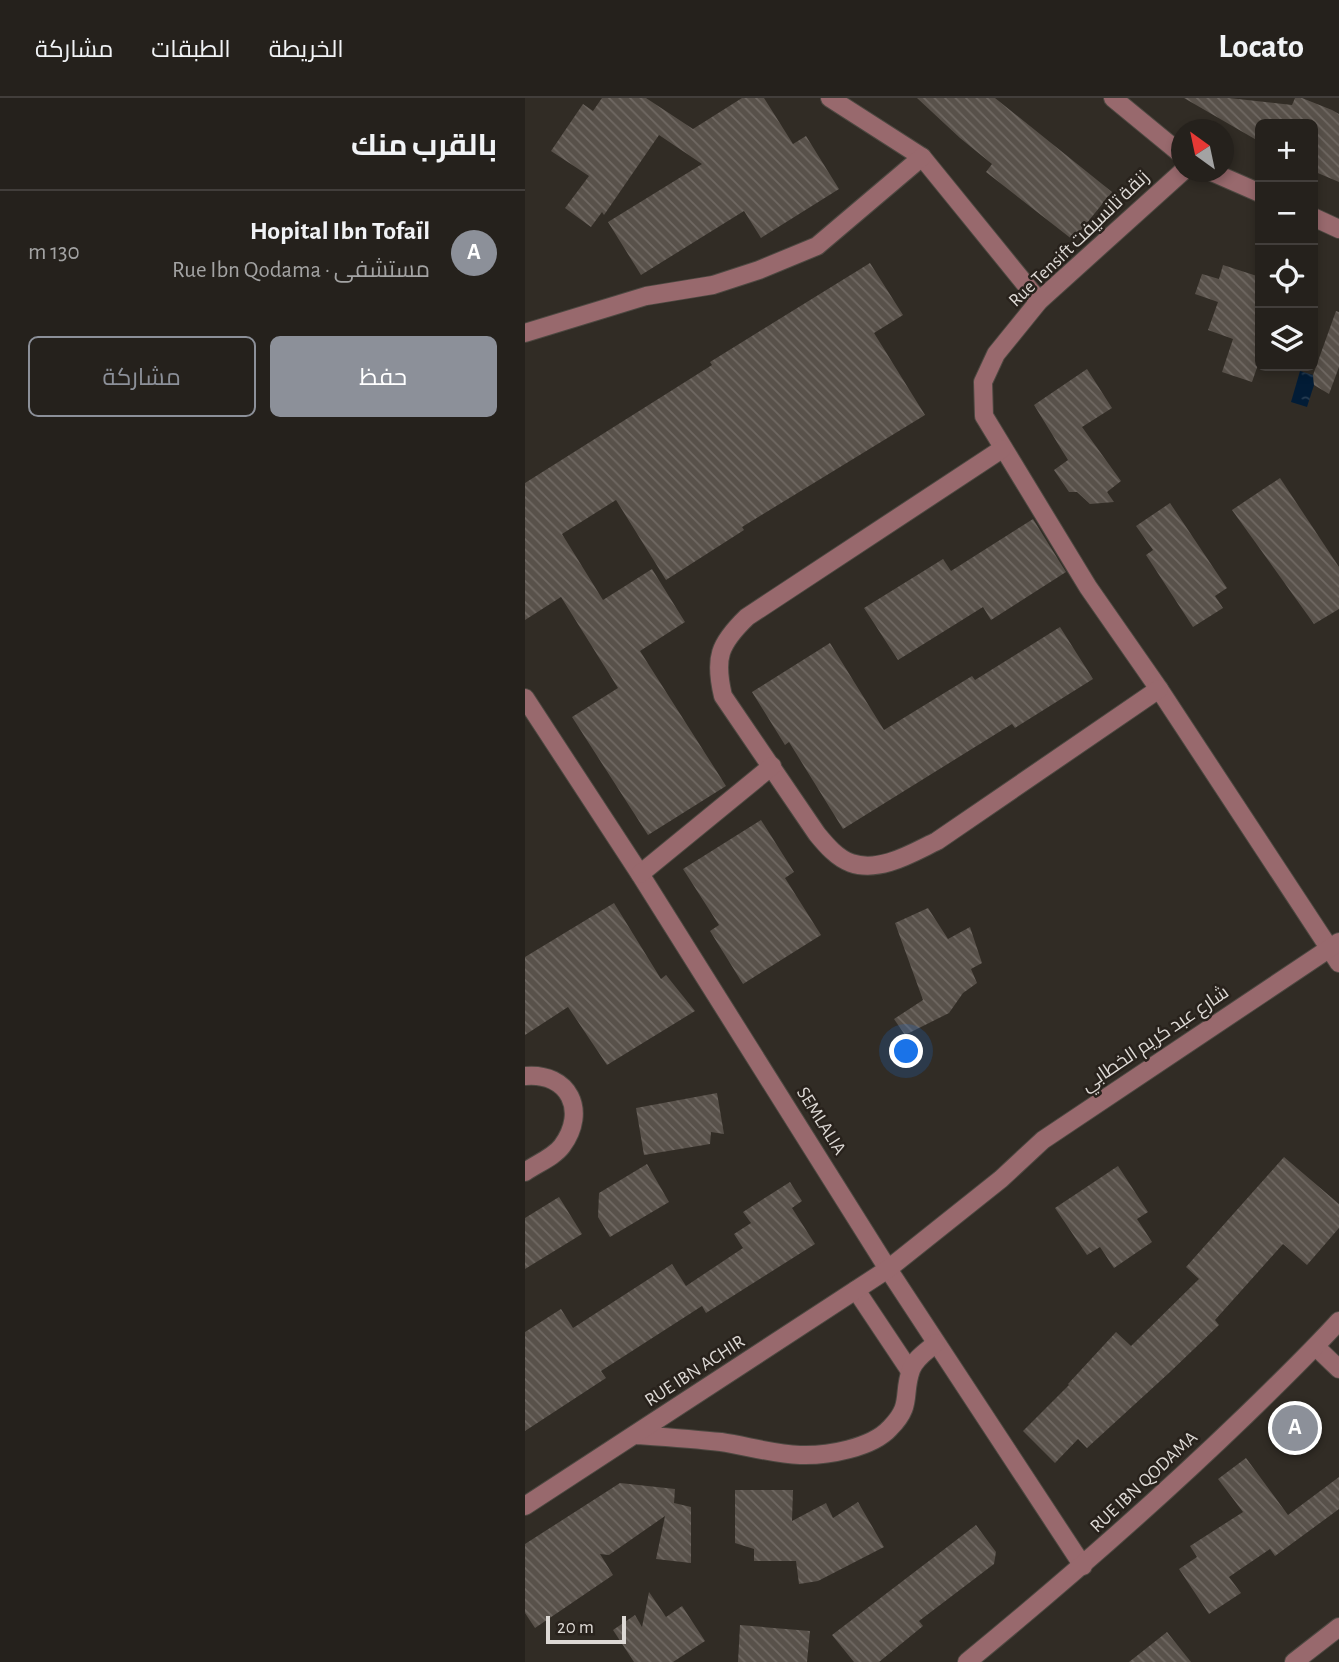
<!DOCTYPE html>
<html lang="ar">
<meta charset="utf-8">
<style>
body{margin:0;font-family:"Alegreya Sans",Cairo,sans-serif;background:#2d2925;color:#f1f3f6;direction:rtl}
.controls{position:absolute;right:21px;top:21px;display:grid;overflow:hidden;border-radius:10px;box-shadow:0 4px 10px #0003}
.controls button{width:63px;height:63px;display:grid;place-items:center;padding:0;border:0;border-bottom:2px solid #423e3b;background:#25211c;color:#f1f3f6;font:35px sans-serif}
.compass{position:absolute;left:646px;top:21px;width:63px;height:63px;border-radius:50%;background:#25211c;box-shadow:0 4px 10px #0003;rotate:327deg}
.scale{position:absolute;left:21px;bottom:18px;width:80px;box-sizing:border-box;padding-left:7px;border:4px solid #ddd9d5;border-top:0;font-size:19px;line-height:24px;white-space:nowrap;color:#ddd9d5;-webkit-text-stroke:5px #28221c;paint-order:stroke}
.you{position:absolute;left:382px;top:954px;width:24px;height:24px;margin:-18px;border:5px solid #fff;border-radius:50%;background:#1a73e8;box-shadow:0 0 0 10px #1a73e833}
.badge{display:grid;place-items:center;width:46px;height:46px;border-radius:50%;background:#8c9099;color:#fff;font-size:23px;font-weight:700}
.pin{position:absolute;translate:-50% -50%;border:4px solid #fff;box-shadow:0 2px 7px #0006}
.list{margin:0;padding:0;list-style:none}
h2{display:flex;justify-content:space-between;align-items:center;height:91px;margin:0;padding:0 28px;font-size:30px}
h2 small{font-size:23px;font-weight:400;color:#a3a3a3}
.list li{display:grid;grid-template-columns:46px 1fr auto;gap:21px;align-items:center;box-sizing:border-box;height:126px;padding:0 28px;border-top:2px solid #423e3b}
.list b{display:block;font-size:26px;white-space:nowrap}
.list p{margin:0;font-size:23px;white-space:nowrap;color:#a3a3a3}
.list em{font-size:23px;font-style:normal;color:#a3a3a3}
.actions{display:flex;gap:14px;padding:21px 28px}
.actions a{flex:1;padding:16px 0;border:2px solid #8c9099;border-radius:10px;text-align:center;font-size:24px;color:#8c9099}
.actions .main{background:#8c9099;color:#fff}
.icon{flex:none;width:38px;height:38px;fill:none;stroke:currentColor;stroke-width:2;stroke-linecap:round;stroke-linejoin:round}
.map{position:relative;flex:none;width:814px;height:1564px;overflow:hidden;direction:ltr}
header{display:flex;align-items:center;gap:42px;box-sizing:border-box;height:98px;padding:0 35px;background:#25211c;border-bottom:2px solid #423e3b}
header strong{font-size:33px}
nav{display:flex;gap:38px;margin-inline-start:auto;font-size:24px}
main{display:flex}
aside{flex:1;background:#25211c}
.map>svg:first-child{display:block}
.water{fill:url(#water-ripples)}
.building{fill:url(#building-back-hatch)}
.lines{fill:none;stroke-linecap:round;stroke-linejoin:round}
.minor-casing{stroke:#4d4841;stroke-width:20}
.minor{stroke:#98696d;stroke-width:18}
.labels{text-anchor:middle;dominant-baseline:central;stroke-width:5;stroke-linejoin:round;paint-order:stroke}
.street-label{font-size:19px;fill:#ddd9d5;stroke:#28221c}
</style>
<header>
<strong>Locato</strong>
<nav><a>الخريطة</a><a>الطبقات</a><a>مشاركة</a></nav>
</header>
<main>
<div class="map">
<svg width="814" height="1564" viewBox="0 0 814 1564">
<defs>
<pattern id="water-ripples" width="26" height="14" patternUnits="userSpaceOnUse" patternTransform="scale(1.75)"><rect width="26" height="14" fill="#021c36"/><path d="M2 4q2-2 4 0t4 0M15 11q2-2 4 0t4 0" fill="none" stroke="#263c52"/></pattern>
<pattern id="building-back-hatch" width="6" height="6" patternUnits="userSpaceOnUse" patternTransform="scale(1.75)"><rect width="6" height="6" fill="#58514a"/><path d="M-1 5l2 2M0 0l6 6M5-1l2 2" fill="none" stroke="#706963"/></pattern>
</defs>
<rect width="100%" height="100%" fill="#312c25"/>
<path class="water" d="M775,273L788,277L789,287L782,309L766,304Z"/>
<g class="building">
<path d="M77,0H121L168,31L217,0H239L268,46L281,38L314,91L236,140L219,113L116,177L83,124L177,66L134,37L79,117L77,114L66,129L40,110L64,78L26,53L58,6L68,13Z"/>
<path d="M392,0H470L587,94L548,142L461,74L467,66L435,40Z"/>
<path d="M659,0H704L767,7L770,0H777L807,12L814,16V84L788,73V26H735V44Z"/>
<path d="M345,165L378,217L349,235L400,317L217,429L219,432L141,482L91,402L37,436L78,502L127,471L160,524L115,553L201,688L123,737L47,619L93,590L36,499L0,522V385L187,267L185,264Z"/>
<path d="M698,167L735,179V261L727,284L697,274L708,241L683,232L693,204L670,196L677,176L694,181Z"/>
<path d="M811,213L814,214V269L804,296L789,287L788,277Z"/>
<path d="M562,271L587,310L557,329L596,383L582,394L589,404L565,406L552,394H544L529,372L543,362L509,307Z"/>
<path d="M755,380L814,469V511L789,526L707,412Z"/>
<path d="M645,405L702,490L690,498L698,510L668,529L621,457L628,452L611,428Z"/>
<path d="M508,421L541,474L466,522L458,509L373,562L339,510L418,461L426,473Z"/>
<path d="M535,529L568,581L490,630L487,626L318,731L264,644L260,647L227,594L305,545L359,632L447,578L450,582Z"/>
<path d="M236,722L269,774L260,780L296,837L218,886L185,833L194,827L158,771Z"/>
<path d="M89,805L136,881L141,877L170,913L82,967L43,909L0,937V859Z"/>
<path d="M403,810L423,841L445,829L457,865L446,871L452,885L438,895L424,915L380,937L369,921L398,902L370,825Z"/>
<path d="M192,995L199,1036L186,1034L185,1046L119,1057L111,1010Z"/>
<path d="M759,1059L814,1106V1130L782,1167L758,1146L690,1222L694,1227L645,1274L562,1350L553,1341L530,1365L498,1333L544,1287L543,1286L591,1234L606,1248L674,1181L661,1169Z"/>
<path d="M122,1066L144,1104L85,1139L73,1119L74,1095Z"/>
<path d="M593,1068L623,1114L612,1121L627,1144L589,1170L575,1149L562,1157L530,1110Z"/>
<path d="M265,1084L277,1103L267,1110L290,1146L181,1215L177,1208L76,1273L81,1280L0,1333V1234L36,1211L48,1230L147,1166L161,1188L218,1150L209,1136L226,1125L218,1114Z"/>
<path d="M34,1099L57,1136L0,1171V1120Z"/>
<path d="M721,1360L763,1417L814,1379V1411L750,1458L745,1451L704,1479L716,1495L684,1516L654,1471L672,1459L665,1448L718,1414L693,1381Z"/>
<path d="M95,1385L150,1391L149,1405L166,1409V1465L131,1461L140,1418L84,1457L75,1456L88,1477L10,1530L0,1515V1446Z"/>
<path d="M210,1392H268L267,1423L301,1405L308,1420L333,1404L359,1449L293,1483L274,1486L271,1463H229V1451L210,1445Z"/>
<path d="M451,1427L471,1454L469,1466L394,1523L398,1528L354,1564H329L307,1537Z"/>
<path d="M124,1494L141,1519L157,1508L180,1543L148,1564H109L88,1532L110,1517L117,1529Z"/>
<path d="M215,1527L285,1533L282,1564H213Z"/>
<path d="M642,1534L666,1564H604Z"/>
</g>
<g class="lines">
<g class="minor-casing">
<g id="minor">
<path d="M305,0L397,59L514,203"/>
<path d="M588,0L656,56"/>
<path d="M657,74L514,203L471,256L458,284L459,318L563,489L634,591L814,865"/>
<path d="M687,74L735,95"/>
<path d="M788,119L814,131"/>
<path d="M0,235L121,198L188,187L234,172L292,148L397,59"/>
<path d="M477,351L222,519C194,546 189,560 198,598L292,736C301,747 312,760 326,765C355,775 387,755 412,743L634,591"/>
<path d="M0,600L115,776L363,1171L558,1468"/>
<path d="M115,776L247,668"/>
<path d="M0,978C44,974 63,1013 37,1048C29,1059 11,1066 0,1074"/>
<path d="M331,1192L385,1273"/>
<path d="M791,1249L814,1271"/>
<path d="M111,1337C139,1339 168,1341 196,1344C222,1348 249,1356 275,1357C302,1358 347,1350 365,1330C388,1307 377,1297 386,1272C390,1260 402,1253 411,1245"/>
<path d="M0,1408L363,1171L476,1081L518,1042L814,844"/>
<path d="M442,1564C538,1485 631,1404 720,1318C752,1287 784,1256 814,1223"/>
<path d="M769,1564L814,1529"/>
</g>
</g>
<use href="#minor" class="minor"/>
</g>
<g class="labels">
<g class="street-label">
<text transform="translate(554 141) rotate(-44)">Rue Tensift زنقة تانسيفت</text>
<text transform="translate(630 941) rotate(-34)">شارع عبد كريم الخطابي</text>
<text transform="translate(296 1023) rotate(58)">SEMLALIA</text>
<text transform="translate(170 1273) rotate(-33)">RUE IBN ACHIR</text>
<text transform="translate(619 1384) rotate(-43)">RUE IBN QODAMA</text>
</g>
</g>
</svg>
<div class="controls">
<button>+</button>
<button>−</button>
<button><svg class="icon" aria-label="locate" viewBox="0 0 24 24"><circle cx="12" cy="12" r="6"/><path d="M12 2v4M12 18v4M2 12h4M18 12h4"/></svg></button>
<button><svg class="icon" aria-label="layers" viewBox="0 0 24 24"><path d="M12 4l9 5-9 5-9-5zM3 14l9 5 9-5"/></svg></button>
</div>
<svg class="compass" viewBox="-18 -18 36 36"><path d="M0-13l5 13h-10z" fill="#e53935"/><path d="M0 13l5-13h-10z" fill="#a3a3a3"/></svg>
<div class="scale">20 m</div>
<div class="you"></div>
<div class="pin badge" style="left:770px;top:1330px">A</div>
</div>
<aside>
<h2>بالقرب منك<small></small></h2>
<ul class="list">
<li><span class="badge">A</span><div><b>Hopital Ibn Tofaïl</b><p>مستشفى · Rue Ibn Qodama</p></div><em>130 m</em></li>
</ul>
<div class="actions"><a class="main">حفظ</a><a>مشاركة</a></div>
</aside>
</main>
